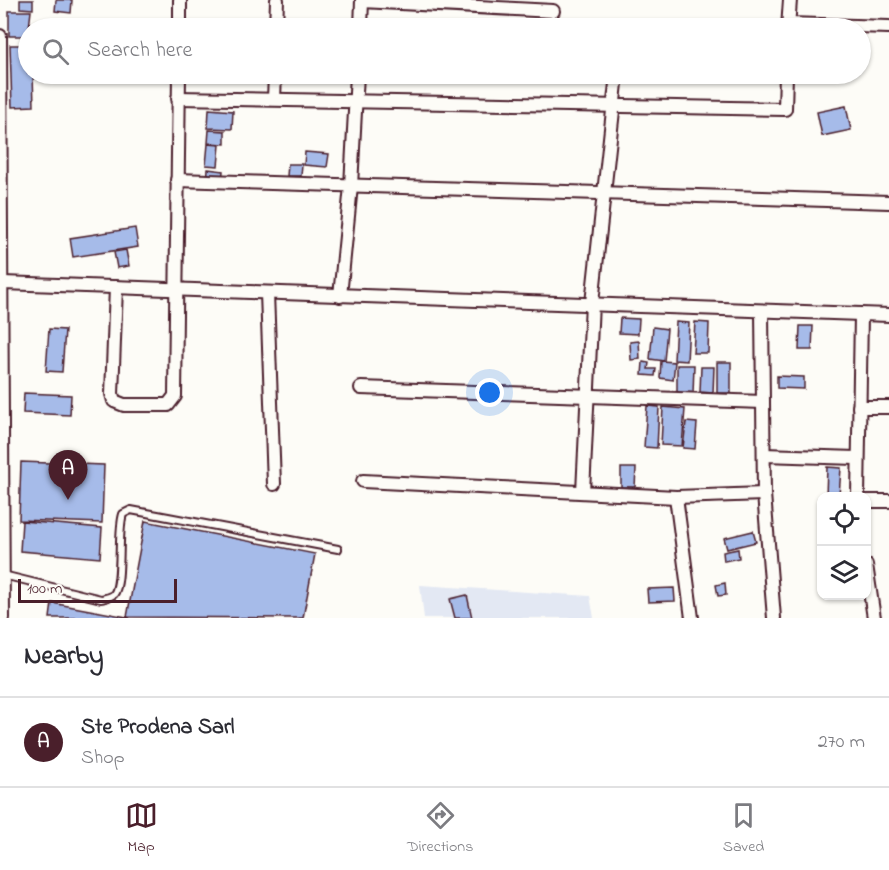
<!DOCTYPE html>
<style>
body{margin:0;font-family:"Indie Flower",sans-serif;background:#f2f2f3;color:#2b2b33}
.controls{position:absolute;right:18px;bottom:18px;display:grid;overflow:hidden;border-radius:12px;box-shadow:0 2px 4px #0004}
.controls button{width:54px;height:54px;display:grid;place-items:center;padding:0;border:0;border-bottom:2px solid #e1e1e2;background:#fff;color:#2b2b33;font:30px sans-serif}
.scale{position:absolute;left:18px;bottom:15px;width:159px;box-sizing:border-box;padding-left:6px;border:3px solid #4a1f2b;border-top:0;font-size:16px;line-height:21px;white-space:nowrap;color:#4a1f2b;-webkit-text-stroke:4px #fdfcf7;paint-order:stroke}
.you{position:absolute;left:490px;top:393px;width:21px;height:21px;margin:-15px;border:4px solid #fff;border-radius:50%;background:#1a73e8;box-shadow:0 0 0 9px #1a73e833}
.badge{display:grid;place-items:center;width:39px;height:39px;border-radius:50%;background:#4a1f2b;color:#fff;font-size:20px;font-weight:700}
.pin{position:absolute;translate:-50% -50px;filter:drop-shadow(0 2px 3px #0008)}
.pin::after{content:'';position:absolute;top:32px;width:21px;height:18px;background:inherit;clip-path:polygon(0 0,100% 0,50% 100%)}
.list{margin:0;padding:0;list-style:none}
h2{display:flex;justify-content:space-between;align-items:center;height:78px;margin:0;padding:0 24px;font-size:26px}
h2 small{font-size:20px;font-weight:400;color:#7c7c81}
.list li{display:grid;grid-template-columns:39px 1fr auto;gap:18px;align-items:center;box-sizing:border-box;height:90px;padding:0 24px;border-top:2px solid #e1e1e2}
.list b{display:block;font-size:22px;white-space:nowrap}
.list p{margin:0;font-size:20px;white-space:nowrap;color:#7c7c81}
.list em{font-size:20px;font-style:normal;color:#7c7c81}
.icon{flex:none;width:33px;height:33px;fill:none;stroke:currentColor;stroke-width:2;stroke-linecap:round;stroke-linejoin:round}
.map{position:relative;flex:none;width:889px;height:618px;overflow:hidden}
.search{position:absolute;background:#fff;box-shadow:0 2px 4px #0004;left:18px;right:18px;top:18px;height:66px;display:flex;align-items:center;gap:15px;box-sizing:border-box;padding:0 21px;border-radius:33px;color:#7c7c81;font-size:22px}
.sheet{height:168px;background:#fff}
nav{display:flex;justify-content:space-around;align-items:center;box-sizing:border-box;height:84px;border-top:2px solid #e1e1e2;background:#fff;font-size:16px;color:#7c7c81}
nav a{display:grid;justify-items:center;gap:3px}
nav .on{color:#4a1f2b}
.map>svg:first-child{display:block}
.built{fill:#e3e8f3}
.building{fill:#a6bbe9;stroke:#4a1f2b;stroke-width:1.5}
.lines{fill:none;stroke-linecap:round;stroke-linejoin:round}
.service-casing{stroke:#4a1f2b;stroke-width:10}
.minor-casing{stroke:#4a1f2b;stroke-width:16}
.service{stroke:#fdfcf7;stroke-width:6}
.minor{stroke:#fdfcf7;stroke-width:12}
</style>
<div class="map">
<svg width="889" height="618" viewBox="0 0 889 618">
<rect width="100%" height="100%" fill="#fdfcf7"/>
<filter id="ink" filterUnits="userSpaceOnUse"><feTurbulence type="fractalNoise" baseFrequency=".0167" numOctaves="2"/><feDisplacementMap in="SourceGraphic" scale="12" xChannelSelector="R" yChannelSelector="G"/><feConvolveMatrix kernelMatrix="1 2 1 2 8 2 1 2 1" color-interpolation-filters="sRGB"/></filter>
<g filter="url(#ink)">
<path class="built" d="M420,585L590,596L594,618H424Z"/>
<g class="building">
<path d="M20,0H33V9L20,8Z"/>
<path d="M56,0H72L71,13L55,11Z"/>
<path d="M9,11H31L28,36H9Z"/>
<path d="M10,45H28V74H33L34,106L12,107Z"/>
<path d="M846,106L851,130L822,136L817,112Z"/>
<path d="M209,109L233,111L232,129L208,128Z"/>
<path d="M209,130L225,131V144L208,143Z"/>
<path d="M208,144L220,145L218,166L206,165Z"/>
<path d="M305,152L329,154L327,167L304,165Z"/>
<path d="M288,164H302L301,176H287Z"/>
<path d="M208,169L223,171L222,183L207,182Z"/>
<path d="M135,228L138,247L73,257L70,238Z"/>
<path d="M126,250L129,266L117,268L114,252Z"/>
<path d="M620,318L639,319L638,334L619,333Z"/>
<path d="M676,322L689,323L687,361L674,360Z"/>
<path d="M695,322L709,323L708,353H693Z"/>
<path d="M800,326H813L812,350H799Z"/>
<path d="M653,327L667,329L664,361L650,359Z"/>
<path d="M49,329L65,330L62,372L46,371Z"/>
<path d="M639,341L640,359L631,360L630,342Z"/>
<path d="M661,361L675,362L673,380L660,378Z"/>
<path d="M643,362L649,363L648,369H656L655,376L642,375Z"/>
<rect x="717" y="362" width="14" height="31"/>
<path d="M677,365H694L693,394L677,393Z"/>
<path d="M701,367H714L713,393L700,392Z"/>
<path d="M777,376L804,377V389L777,388Z"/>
<path d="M24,393L71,395L70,415L23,413Z"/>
<path d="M647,406L659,407L657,448L644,447Z"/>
<path d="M663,407L685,409L682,446L661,445Z"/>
<path d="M686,422L697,423L695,449L683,448Z"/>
<path d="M21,462L104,465L102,523L19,520Z"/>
<path d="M827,467L841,468L839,496H826Z"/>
<path d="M621,468H636L635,487H621Z"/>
<path d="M22,521L102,528L100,558L20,551Z"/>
<path d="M145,521L315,554L303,618L127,617Z"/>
<path d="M753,531L756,542L727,549L724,538Z"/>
<path d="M738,549L739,558L724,561L723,552Z"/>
<path d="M725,583L726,595L718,596L716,585Z"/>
<path d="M674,588L675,601L648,602L647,589Z"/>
<path d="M467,595L472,618H455L450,599Z"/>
<path d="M52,603L127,617L130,618H50Z"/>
</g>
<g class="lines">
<g class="service-casing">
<path id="service" d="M3,575L101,599C105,598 111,597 114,594C123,582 117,532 123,514L131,510L338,549"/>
</g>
<g class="minor-casing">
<g id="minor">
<path d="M362,1L553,11"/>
<path d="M788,24L889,27"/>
<path d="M180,28V0"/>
<path d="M276,28L277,0"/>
<path d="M361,28L362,0"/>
<path d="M788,28L790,0"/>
<path d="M0,36L3,618"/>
<path d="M178,98L785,109L786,74"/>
<path d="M274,99L275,74"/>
<path d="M177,180L889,202"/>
<path d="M3,283L889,315"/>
<path d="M116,287L112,394L114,401L124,405H168L175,396L179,74"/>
<path d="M267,293L274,484"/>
<path d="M340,296L351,186L357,74"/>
<path d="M762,311L764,494L774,618"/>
<path d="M361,388L763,402"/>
<path d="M859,407H889"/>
<path d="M764,455L856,458"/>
<path d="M363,481L676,497L764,494"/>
<path d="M583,492L592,303L617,74"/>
<path d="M858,496L861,315"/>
<path d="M676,497L692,618"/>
<path d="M866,501H889"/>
<path d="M866,565L874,618"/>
</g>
</g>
<use href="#service" class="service"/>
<use href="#minor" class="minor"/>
</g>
</g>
</svg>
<div class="controls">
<button><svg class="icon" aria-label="locate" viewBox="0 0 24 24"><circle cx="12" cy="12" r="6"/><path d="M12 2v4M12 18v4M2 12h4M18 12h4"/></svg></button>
<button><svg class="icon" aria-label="layers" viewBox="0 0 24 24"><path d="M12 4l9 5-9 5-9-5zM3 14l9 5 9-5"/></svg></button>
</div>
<div class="scale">100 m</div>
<div class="you"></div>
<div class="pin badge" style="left:68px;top:500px">A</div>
<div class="search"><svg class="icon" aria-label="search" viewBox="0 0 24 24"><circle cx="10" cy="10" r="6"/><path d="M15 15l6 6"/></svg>Search here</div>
</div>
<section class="sheet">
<h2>Nearby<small></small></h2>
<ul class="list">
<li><span class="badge">A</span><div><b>Ste Prodena Sarl</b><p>Shop</p></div><em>270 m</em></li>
</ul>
</section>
<nav>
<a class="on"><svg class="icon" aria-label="map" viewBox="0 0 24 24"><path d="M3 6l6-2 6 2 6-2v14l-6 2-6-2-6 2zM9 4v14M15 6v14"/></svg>Map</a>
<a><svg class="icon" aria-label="directions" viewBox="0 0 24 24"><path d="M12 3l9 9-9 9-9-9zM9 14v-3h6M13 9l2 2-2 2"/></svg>Directions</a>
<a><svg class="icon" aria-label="saved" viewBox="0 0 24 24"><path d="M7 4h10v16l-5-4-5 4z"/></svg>Saved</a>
</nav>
